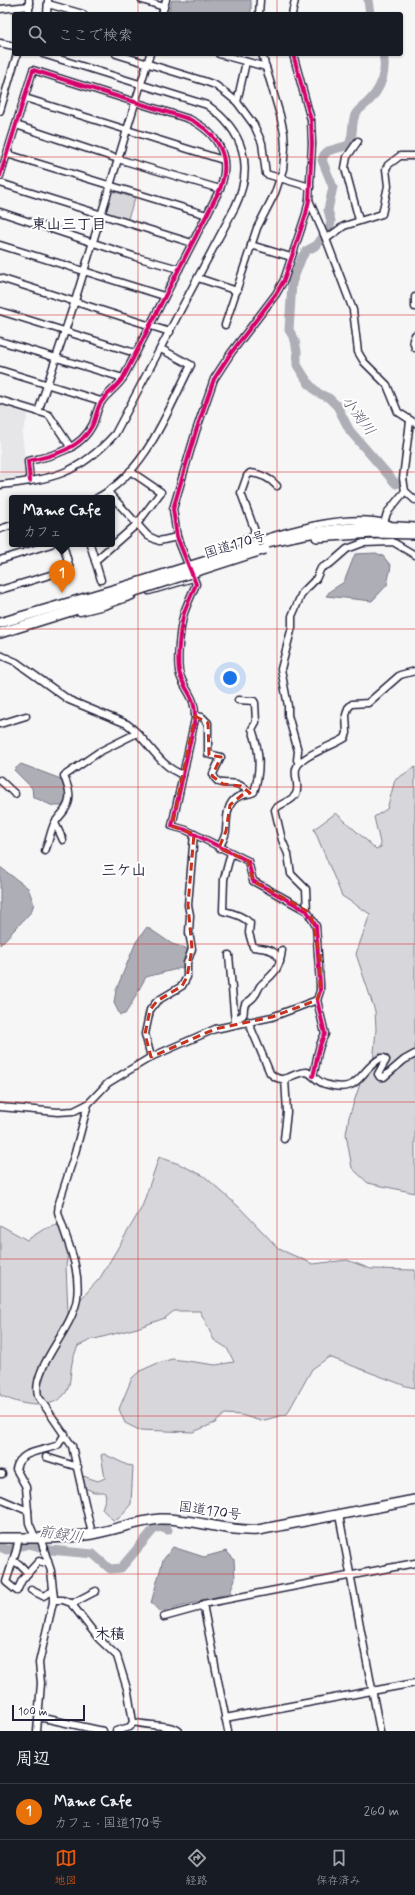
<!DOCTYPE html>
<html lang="ja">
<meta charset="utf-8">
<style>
body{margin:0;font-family:Mynerve,"Klee One",sans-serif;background:#20242c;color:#f1f3f6}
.scale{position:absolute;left:12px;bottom:10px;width:73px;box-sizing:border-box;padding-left:4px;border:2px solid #22223b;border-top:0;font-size:11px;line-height:14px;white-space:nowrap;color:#22223b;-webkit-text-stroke:3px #fff;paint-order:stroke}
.you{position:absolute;left:230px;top:678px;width:14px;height:14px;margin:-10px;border:3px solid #fff;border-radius:50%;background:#1a73e8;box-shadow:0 0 0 6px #1a73e833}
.badge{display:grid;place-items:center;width:26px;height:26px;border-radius:50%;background:#ea580c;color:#fff;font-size:13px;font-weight:700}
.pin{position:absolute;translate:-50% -33px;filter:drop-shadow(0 1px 2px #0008)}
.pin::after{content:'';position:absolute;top:21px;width:14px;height:12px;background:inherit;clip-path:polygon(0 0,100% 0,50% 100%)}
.popup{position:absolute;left:9px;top:495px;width:106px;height:52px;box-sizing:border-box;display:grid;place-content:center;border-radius:4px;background:#171b24;filter:drop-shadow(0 1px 3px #0005);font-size:13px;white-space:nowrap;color:#9ea1a6}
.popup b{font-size:15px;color:#f1f3f6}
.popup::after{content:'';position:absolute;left:50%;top:100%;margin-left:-8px;border:8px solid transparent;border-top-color:#171b24}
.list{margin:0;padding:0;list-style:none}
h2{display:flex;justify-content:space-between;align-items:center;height:52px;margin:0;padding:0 16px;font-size:17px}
h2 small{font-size:13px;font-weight:400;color:#9ea1a6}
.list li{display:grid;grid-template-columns:26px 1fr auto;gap:12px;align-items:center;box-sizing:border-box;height:56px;padding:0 16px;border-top:1px solid #363941}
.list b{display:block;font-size:15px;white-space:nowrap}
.list p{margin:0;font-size:13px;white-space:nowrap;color:#9ea1a6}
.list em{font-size:13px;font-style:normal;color:#9ea1a6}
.icon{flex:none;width:22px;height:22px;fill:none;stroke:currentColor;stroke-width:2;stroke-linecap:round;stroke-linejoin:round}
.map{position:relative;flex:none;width:415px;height:1731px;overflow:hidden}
.search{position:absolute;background:#171b24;box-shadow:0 1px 3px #0004;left:12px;right:12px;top:12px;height:44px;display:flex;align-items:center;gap:10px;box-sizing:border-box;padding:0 14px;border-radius:4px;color:#9ea1a6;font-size:15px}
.sheet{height:108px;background:#171b24}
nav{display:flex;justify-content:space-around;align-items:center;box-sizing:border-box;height:56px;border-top:1px solid #363941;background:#171b24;font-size:11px;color:#9ea1a6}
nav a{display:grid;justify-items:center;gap:2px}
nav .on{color:#ea580c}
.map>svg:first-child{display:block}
.built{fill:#e6e6e9}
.green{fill:#d7d7db;stroke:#7c7c8b}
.water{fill:#aeaeb7;stroke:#767685}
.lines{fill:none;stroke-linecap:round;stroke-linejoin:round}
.river{stroke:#aeaeb7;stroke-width:9}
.minor-casing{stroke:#22223b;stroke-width:9}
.highway-casing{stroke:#22223b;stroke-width:12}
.minor{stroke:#fff;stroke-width:6}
.highway{stroke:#fff;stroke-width:9}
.highway-bridge-casing{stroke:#22223b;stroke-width:12;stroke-linecap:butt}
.highway-bridge{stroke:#fff;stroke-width:9}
.cycleway-casing{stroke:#fff;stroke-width:6}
.cycleway{stroke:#d6006c;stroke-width:4}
.marked{fill:none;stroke:#c8321e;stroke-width:3;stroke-dasharray:8 5;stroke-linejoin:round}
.grid{fill:none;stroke:#d62828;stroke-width:1;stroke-opacity:0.55}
.labels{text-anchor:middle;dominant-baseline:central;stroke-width:4;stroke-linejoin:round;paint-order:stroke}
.street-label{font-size:14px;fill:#22223b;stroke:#fff}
.neighbourhood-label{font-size:15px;font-weight:bold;fill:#22223b;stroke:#fff}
.water-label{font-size:15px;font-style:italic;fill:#5a5a6d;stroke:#fff}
</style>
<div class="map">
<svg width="415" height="1731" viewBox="0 0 415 1731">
<rect width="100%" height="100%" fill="#f6f6f7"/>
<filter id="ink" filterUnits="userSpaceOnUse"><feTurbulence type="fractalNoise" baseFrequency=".025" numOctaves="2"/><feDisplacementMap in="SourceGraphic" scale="8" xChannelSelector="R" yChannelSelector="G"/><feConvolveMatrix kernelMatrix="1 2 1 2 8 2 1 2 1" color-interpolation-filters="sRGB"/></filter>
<g filter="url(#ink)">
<path class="built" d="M0,403L29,412L22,434L27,476L0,479Z"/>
<g class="green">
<path d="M112,191L135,198L127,221L103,213L109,193Z"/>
<path d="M415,767V1193L368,1183L352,1168L346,1134L349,1117L362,1078L373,1064L376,1029L375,1011L356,954L370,914L342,896L314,829L336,813L376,849L381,847L374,817L387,809L395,780Z"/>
<path d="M159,1157L179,1164L204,1176L239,1207L279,1249L313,1264L347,1260L371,1269L415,1270V1388L406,1386L329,1357L312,1369L287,1414L261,1421L241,1415L225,1414L215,1423L193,1432L139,1430L125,1423L119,1409L132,1378L140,1371L158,1363L172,1359L216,1365L234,1362L227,1348L214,1340L200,1311H174L165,1318L137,1328L91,1340L78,1346C76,1351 73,1357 72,1363C70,1373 71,1388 64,1395C48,1412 18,1404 0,1395V1225L27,1240L44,1229L57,1225L67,1231L69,1246L66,1266L68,1313L100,1278L142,1207Z"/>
<path d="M104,1454L127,1465L133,1466L131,1504L118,1519L113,1520L102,1509L106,1496L104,1492H94L85,1488L83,1476L98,1481L105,1478L101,1455Z"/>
</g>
<g class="water">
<path d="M172,0H251V14H168Z"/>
<path d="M376,553L383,556L391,566L387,585L372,601L326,596L330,591L344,582L355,554Z"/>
<path d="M21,764L61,779L68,796L66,806H53L33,797L32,788L14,770Z"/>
<path d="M0,867L28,888L34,904L31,912L0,945Z"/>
<path d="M147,927L172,944L186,948L189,956L185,967L146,977C138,990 133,1003 125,1014L120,1015L114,1003L116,990L136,942Z"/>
<path d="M173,1547L204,1557L226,1551L234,1559L235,1579L230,1593L161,1612L151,1603L163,1560Z"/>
</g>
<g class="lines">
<g class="river">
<path d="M368,0L370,14"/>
<path d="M383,54C387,72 381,89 368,102C364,106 357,110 355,115C351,125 354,134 349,145L328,151L324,155L322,160L333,187L328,210L331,221L330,227L317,245L306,251L302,257L292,283L289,330L295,340L297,352V365L309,384L318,393L329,398L337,406L350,431L396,484"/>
<path d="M0,1547L7,1550L29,1544L50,1550L93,1554L110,1569L121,1568L154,1529L160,1527L168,1530"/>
</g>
<g class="minor-casing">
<g id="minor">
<path d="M142,0L164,7"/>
<path d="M48,4L83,14"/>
<path d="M0,9L30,6"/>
<path d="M29,14V0"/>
<path d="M47,14L48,0"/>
<path d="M162,14L166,0"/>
<path d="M259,14L260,0"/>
<path d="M292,14L295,0"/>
<path d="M0,43L14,46"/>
<path d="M116,54L204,81L215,85L226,93L237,102L254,125L262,143L266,174L310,187"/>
<path d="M219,54L266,67"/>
<path d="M293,54L311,120L312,144L309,200L306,214L284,280L276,294L231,353L214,379L196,431L173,509L177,537L196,584C192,594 187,604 184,613C180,628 176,662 180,675C186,693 196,696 195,719L172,826L186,830L248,861L253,881L307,911L316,926L320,984V991L317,1000L325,1034C316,1050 318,1059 313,1076"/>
<path d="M25,98L223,160"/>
<path d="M237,102L246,62"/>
<path d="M0,111L17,54"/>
<path d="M16,125L118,159L220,189"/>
<path d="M358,141L347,157L345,168L359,220"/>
<path d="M7,154L207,215"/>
<path d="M0,176L33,70L189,119C218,133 232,157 220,189L123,378C117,387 108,393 102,401C97,407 96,417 93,424C81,449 53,456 28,461L30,481"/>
<path d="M0,183L192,243"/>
<path d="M309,200L326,239L353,310L358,352L364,362L387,385L398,412L415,423"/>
<path d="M0,212L136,257L179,269"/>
<path d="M326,239L344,226L382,214L388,186L386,169L388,165L400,156H415"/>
<path d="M0,245L164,296"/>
<path d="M251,245L291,257"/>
<path d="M0,278L170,332"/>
<path d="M198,278L237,291"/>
<path d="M415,297V307"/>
<path d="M0,311L135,353"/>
<path d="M225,325L257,228L275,193L283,169L285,148L284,133L280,115L262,54"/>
<path d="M415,335L413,340L415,348"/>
<path d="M0,341L123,378"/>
<path d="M0,370L101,401"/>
<path d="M0,400L49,415L71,448"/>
<path d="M38,412L75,301L150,54"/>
<path d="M410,421L403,478L405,491L415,500"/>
<path d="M0,485C52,479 78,475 115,434L235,207C255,166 243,130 207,105L43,54"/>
<path d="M108,492L148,536L159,541L177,537"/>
<path d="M97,498C146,472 167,412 191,365L161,349"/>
<path d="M384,523L387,513L405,491"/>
<path d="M0,529L12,525"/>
<path d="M90,544L101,580"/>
<path d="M248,544C287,531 349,512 389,524"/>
<path d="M244,545L245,539L252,536L255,531L241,493L247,476L250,473C261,474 270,478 277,486"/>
<path d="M0,560L51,544"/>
<path d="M95,561L137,524L161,492L130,471"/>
<path d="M0,590L70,569L63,544"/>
<path d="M149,591L193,578"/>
<path d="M80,612L104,606L132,596"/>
<path d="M0,655L16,662L69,700L127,724C148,739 157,765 183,775"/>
<path d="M195,716L202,717L208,723V754L221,757L213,774C218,788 227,781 237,784C243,786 246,789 250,793"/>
<path d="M0,724L26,716"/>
<path d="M299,763L297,760L298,751L288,715V706L281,669L292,627V616L302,593L316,579L321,568L331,563L347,549L363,543L393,542L415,555"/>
<path d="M0,780L15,794"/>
<path d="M55,823L63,840"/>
<path d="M219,848C222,842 226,836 226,830C227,820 226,805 236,798C242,794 248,795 254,792C261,770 260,751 252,729L256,722L255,703L254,701L238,700"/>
<path d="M45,851C49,842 50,833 54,824C56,820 61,815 64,811C73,799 69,789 64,776L99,752L137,733"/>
<path d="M231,853L224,879L223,911C233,913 243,916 250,923L249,933L253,947C265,949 277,948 280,962"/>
<path d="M307,911L306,889L291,874L288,854L282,840L275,810C278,803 291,803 296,794C300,786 294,777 296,769C299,756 333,746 345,738L347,733L346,715L348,708L352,704L368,703L400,675L415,671"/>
<path d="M229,955L235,1023"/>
<path d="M235,1019C249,1014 241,1014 245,1004C249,1001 253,999 255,995C258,992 258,987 262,984C275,973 280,968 282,950"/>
<path d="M248,1021L270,1073C284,1087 291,1072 307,1072C314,1075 317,1082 325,1084C361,1095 358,1071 381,1058H384L386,1060L378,1074L380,1077H384L404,1060L415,1054"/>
<path d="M151,1057L145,1034L150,1010L157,1001L182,986L187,977V963L192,949L189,933L190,915L188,905L194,834"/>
<path d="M88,1104L75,1153L59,1203L58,1212C66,1240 81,1267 77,1298C73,1330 31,1367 38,1396L72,1446L92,1534"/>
<path d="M0,1107L58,1112L74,1111L88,1104L108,1083L151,1057L215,1029L272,1017L317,1000"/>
<path d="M284,1139L287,1112L285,1079"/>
<path d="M46,1457L78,1467"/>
<path d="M0,1474H2"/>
<path d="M0,1499L28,1511"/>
<path d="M339,1515L380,1731"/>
<path d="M35,1537L29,1523L26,1487L16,1469C20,1449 44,1452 58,1445L65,1434"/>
<path d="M19,1538L16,1551L6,1582L17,1591L22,1580L28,1573"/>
<path d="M13,1561L19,1564L28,1573L39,1561L43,1563L48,1560"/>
<path d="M31,1590L43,1596L53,1591"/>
<path d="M53,1600H63L71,1603L99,1639L117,1656L128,1692L133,1722L130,1727L116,1731"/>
<path d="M73,1606L75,1602L96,1591"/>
<path d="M164,1617L204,1606"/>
<path d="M39,1717L103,1731"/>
<path d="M225,1718L415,1683"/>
<path d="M133,1722C146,1726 170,1724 179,1731"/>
<path d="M37,1731L41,1683L39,1663L54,1598L51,1571L40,1537"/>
<path d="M228,1731L203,1604L415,1563"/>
</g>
</g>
<g class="highway-casing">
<g id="highway">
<path d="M317,537L373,533L415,534"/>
<path d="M263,543C313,531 363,523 415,528"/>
<path d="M0,623L130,585"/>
<path d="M0,633L132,592"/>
<path d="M0,1538C30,1538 62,1539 92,1534C115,1530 137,1521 160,1519C193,1518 225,1532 258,1530L415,1500"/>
</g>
</g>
<use href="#minor" class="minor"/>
<use href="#highway" class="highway"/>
<g class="highway-bridge-casing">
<g id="highway-bridge">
<path d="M130,585L255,546"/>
<path d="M132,592L265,549"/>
</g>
</g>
<use href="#highway-bridge" class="highway-bridge"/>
<g class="cycleway-casing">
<g id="cycleway">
<path d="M293,54L311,120L312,144L309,200L306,214L284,280L276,294L231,353L214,379L196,431L173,509L177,537L196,584C192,594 187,604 184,613C180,628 176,662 180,675C186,693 196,696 195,719L172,826L186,830L248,861L253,881L307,911L316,926L320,984V991L317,1000L325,1034C316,1050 318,1059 313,1076"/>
<path d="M0,176L33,70L189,119C218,133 232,157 220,189L123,378C117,387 108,393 102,401C97,407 96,417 93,424C81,449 53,456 28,461L30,481"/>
</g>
</g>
<use href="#cycleway" class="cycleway"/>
</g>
</g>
<path class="marked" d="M195,716L208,723L209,755L221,757L212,776L223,784L241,786L250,793L242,795L230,805L226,831L219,848L248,861L253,881L307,911L312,919L320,959V991L317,1000L304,1005L272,1017L215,1029L151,1057L145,1034L150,1010L157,1001L182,986L187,977L192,949L188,905L194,834L172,826Z"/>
<path class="grid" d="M138,0V14M277,0V14M138,54V1731M277,54V1731M0,157H415M0,315H415M0,472H415M0,629H415M0,787H415M0,944H415M0,1102H415M0,1259H415M0,1416H415M0,1574H415"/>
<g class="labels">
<g class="street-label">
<text transform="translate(235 545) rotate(-17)">国道170号</text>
<text transform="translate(210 1511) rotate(8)">国道170号</text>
</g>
<g class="neighbourhood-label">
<text x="69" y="225">東山三丁目</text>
<text x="124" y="871">三ケ山</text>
<text x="110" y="1635">木積</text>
</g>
<g class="water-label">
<text transform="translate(358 416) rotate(53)">小渕川</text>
<text transform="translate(61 1535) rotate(9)">前録川</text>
</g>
</g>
</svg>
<div class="scale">100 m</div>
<div class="you"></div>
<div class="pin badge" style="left:62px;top:593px;background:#e8710a">1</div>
<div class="popup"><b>Mame Cafe</b>カフェ</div>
<div class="search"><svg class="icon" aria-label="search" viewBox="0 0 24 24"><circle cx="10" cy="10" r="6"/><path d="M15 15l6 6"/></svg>ここで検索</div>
</div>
<section class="sheet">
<h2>周辺<small></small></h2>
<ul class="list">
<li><span class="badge" style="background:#e8710a">1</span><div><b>Mame Cafe</b><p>カフェ · 国道170号</p></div><em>260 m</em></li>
</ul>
</section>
<nav>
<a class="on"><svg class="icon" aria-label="map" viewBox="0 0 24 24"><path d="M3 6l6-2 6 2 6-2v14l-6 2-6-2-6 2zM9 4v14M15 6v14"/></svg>地図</a>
<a><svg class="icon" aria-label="directions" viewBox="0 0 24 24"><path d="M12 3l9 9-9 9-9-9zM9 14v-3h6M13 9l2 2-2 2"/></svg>経路</a>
<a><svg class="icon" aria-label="saved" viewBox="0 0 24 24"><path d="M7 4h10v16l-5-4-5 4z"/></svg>保存済み</a>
</nav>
